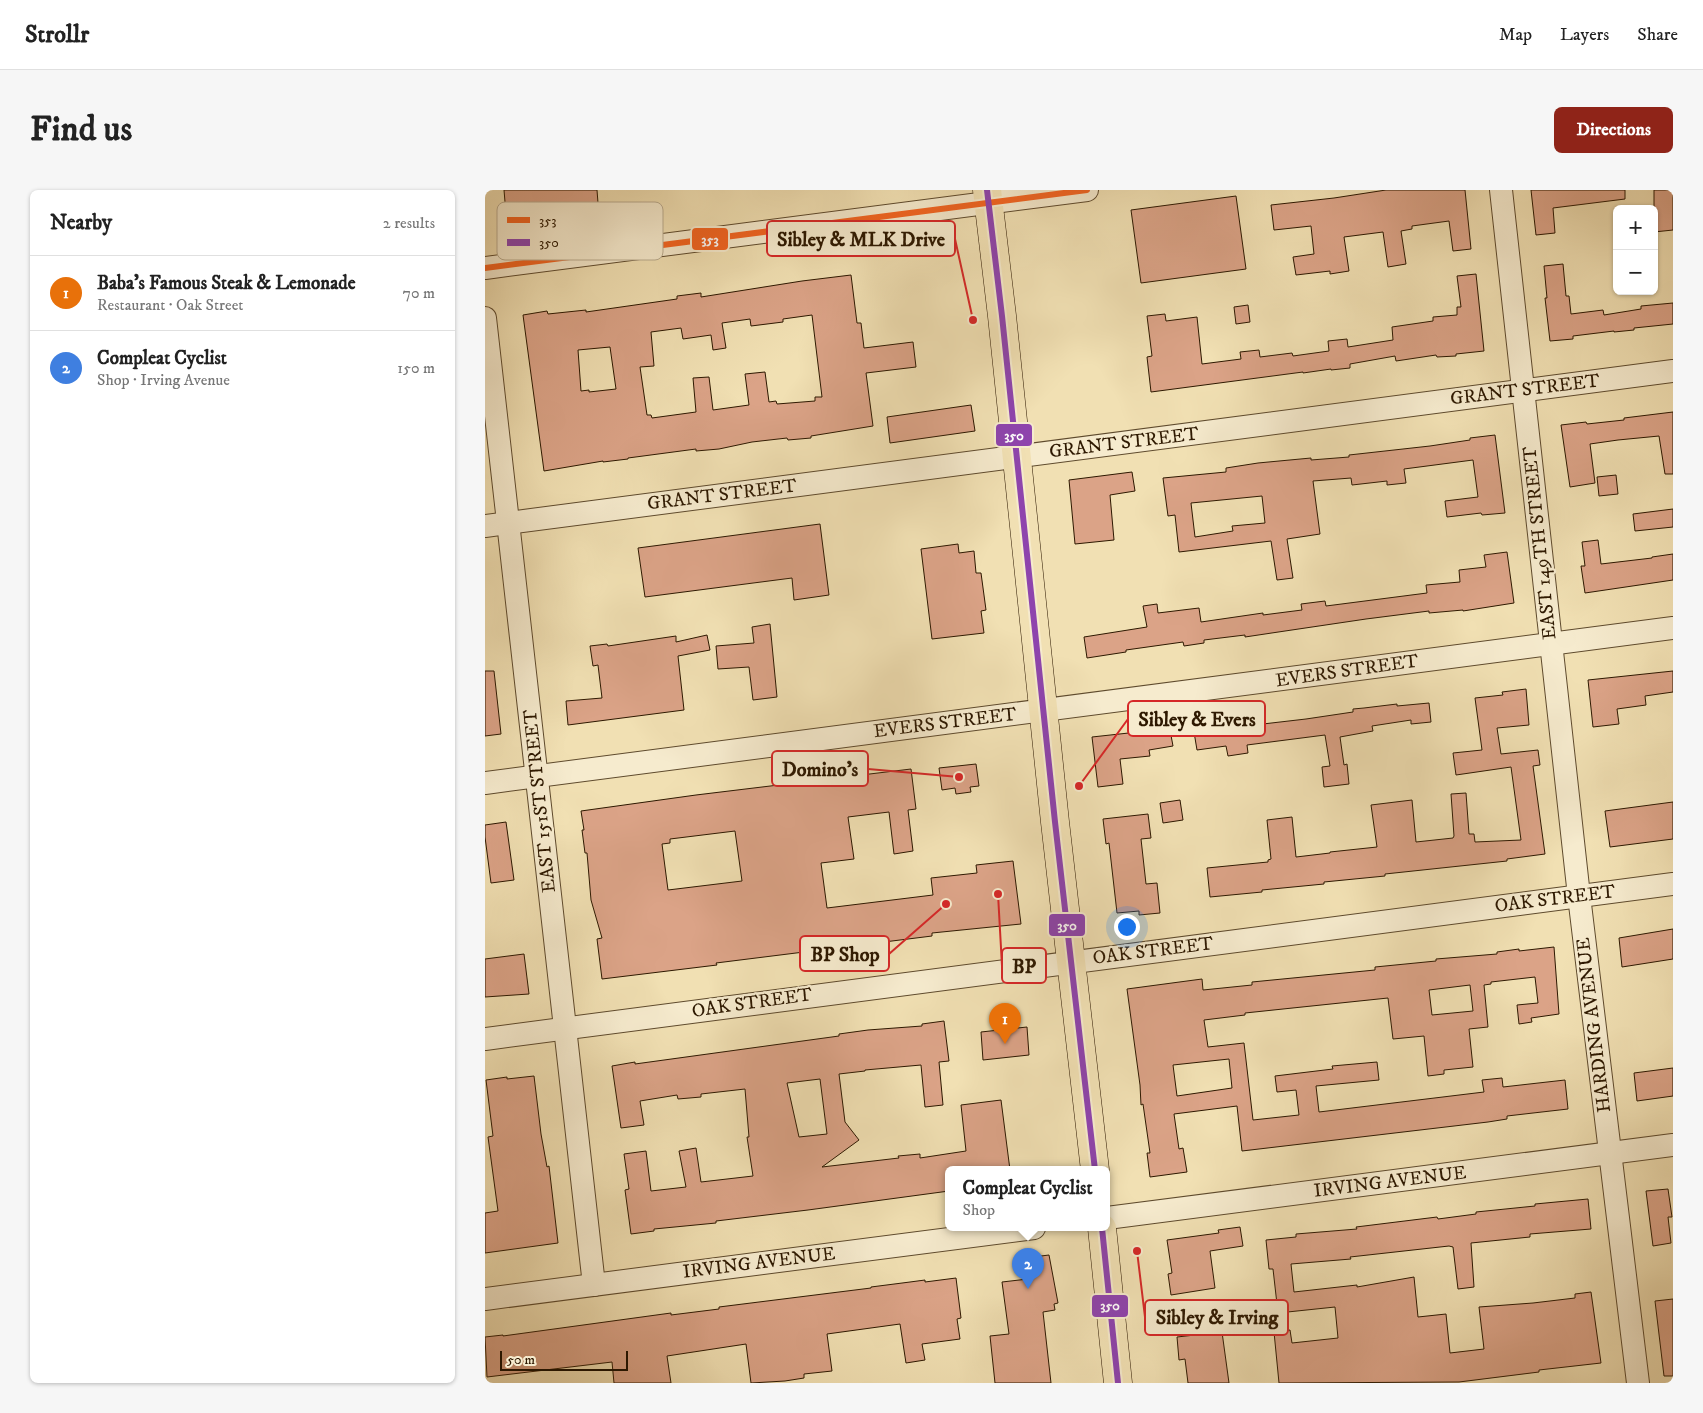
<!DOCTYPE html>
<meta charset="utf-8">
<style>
body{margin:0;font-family:"IM FELL DW Pica",serif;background:#f6f6f6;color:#222}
.controls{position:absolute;right:15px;top:15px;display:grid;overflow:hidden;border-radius:8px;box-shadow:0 1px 4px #0004}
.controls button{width:45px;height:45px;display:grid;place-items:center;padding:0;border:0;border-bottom:1px solid #e0e0e0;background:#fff;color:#222;font:25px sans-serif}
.scale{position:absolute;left:15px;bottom:12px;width:128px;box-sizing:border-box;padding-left:5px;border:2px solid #2d1800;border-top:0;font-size:14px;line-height:18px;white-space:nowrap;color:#2d1800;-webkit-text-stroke:4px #f6ebce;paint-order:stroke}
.you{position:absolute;left:641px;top:736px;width:18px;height:18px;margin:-12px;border:4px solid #fff;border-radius:50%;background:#1a73e8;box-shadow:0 0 0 8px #1a73e833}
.badge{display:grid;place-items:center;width:32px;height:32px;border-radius:50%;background:#8f2418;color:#fff;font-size:16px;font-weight:700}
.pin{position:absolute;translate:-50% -41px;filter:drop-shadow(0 1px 2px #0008)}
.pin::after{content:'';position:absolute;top:26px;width:18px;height:15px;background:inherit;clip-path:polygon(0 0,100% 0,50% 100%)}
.popup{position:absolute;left:460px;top:976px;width:165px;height:65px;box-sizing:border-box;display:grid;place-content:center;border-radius:8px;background:#fff;filter:drop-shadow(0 1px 4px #0005);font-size:16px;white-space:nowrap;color:#767676}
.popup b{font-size:19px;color:#222}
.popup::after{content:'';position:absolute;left:50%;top:100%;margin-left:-10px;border:10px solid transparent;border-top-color:#fff}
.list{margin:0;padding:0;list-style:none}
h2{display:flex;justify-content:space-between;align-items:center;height:65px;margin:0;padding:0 20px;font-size:21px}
h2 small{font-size:16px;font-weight:400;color:#767676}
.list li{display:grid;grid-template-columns:32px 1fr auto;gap:15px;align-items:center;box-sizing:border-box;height:75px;padding:0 20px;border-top:1px solid #e0e0e0}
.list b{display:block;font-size:19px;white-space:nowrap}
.list p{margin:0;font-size:16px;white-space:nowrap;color:#767676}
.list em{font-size:16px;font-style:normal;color:#767676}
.map{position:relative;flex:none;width:1188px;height:1193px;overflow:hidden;border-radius:8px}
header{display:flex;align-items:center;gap:30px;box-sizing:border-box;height:70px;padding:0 25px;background:#fff;border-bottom:1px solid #e0e0e0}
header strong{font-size:24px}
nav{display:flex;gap:28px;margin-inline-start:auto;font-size:18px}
.intro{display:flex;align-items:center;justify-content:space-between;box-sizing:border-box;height:120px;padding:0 30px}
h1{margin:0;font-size:35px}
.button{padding:12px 22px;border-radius:8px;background:#8f2418;color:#fff;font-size:18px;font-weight:700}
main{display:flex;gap:30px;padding:0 30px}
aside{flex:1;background:#fff;border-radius:8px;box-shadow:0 1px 4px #0004}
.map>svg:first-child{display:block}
.building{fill:#dba387;stroke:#2d1800;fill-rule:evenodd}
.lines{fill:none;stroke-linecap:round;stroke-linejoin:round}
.minor-casing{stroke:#5e4a2d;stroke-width:24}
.major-casing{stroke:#2d1800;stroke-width:29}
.minor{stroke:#f6ebce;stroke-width:22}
.major{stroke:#f1e0b3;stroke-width:28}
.bus-1-casing{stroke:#f6ebce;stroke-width:10}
.bus-2-casing{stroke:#f6ebce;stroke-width:10}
.bus-1{stroke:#f26522;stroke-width:6}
.bus-2{stroke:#8e44ad;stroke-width:6}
.labels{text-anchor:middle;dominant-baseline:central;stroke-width:4.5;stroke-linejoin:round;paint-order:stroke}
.street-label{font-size:19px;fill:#2d1800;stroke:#f6ebce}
.key{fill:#f6ebce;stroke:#baac90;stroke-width:1}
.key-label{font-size:14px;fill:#2d1800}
.leader{fill:none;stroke:#d62828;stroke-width:2}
.callout-dot{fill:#d62828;stroke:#f6ebce;stroke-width:2}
.callout{fill:#f6ebce;stroke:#d62828;stroke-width:2}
.callout-label{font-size:20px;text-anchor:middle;font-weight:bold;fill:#2d1800}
.line-badge{stroke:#f6ebce;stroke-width:2}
.badge-label{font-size:14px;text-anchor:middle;font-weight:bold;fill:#fff}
</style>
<header>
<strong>Strollr</strong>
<nav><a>Map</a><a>Layers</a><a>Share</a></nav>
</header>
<div class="intro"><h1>Find us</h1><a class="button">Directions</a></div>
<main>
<aside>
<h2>Nearby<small>2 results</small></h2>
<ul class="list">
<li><span class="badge" style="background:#e8710a">1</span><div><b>Baba's Famous Steak &amp; Lemonade</b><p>Restaurant · Oak Street</p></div><em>70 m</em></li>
<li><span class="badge" style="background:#3f7fe0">2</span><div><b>Compleat Cyclist</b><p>Shop · Irving Avenue</p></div><em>150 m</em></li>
</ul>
</aside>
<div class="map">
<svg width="1188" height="1193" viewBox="0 0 1188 1193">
<rect width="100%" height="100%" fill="#f1e0b3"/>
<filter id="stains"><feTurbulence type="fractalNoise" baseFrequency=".004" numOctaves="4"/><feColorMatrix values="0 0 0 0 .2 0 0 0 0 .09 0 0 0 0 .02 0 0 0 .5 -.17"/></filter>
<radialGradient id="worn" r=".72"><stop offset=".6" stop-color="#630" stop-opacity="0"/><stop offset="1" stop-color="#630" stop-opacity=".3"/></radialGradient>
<g class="building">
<path d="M19,0H112L113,13L21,24Z"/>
<path d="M901,0H980L986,59L968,61L964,31L927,36V39L916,41L921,74L903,77L898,42L859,47L864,81L845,84V81L811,85L808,67L829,64L826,36L789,40L786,15L849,8Z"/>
<path d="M1046,0H1140V9L1068,18L1070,43L1051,45Z"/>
<path d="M1169,0H1188V40L1169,42Z"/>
<path d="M751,6L761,79L656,93L646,20Z"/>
<path d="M1078,74L1081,106H1084L1086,124L1118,120L1119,125L1156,119V116L1188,113V134L1149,138V140L1129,142V141L1088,146V149L1065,151L1060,108H1062L1059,76Z"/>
<path d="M991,84L999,161L971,164V166L952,167L951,165L911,171L910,166L865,174V178L846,180V179L818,183V182L666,202L662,167L667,166L662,126L680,124L681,131L712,127L717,174L756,169L755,162L774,160L775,167L807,163L808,166L844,161L843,151L862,149L863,157L908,150L907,137L948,131V127L972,125V117H976L972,86Z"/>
<path d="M366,85L372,133H376L379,158L428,152L431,177L381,183L388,236L326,246V248L303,250L302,248L267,252L234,259L211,261V259L143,268V269L118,272V271L59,281L38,125L62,121L63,124L101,120V122L192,109V106L216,103V107L317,91ZM327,125L337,207H330V211L292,214L291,211L284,212L280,182L260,184L264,215L228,220L224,187L208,188L211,222L167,228L166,225H162L155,177L169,176L166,142L196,138L198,149L226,145L228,160L241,158L237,133L265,129L266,136L298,132V129ZM125,157L131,199L104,202V200L96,201L93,160Z"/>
<path d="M763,115L765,132L751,134L749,117Z"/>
<path d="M486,215L490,241L405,253L402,227Z"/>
<path d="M1188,222V284H1180L1174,246L1133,250L1105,254L1110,293L1085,297L1076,235L1101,232L1102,234L1139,230V228Z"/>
<path d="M1010,245L1020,323L997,325L996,323L962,327L960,311L993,307L988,270L919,279L921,293L902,295V291L867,295L866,288L828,291L835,344L802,349L808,388L792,390L786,351L694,362L690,325L683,326L678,288L741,282V278L773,273L826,268V270L864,267V265L945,256L985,250V248ZM777,306L780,333L747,336L748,341L710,347L706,313Z"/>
<path d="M647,282L650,301L625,305L629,350L590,354L584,290Z"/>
<path d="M1131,285L1133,304L1114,306L1112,287Z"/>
<path d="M1188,319V337L1150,341L1148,324Z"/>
<path d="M335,334L344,405L309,410L307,388L160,407L153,358Z"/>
<path d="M1113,350L1116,374L1167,368V367L1188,364V390L1100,403L1096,376H1100L1097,352Z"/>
<path d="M473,354L474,363L489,361L491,383H496L501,420L496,421L499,443L447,449L436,359Z"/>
<path d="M1022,362L1029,413L978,421V420L944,423V421L881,429L780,444L760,447V445L719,450V453L699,456L698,452L641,460V462L602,468L599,447L662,437L658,416L672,414L673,423L714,418L716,432L778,423V425L817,420L816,414L840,411L841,416L942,403L941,395L975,392L974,380L1001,377L999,365Z"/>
<path d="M285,434L292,507L268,510L264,477L233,479L231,456L269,453L267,437Z"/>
<path d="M222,445L225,460L193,466L199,520L83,535L81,511L117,508L113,475L108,476L105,456L122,454L123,456L191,446V452Z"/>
<path d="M0,481H9L16,544L0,546Z"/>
<path d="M1188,481V502L1160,506L1161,515L1132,519L1134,534L1108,537L1103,490Z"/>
<path d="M1041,499L1044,535L1012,538L1016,564L1053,560L1055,575L1048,576L1060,664L1022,669V671L900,684V686L839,692V694L777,700V702L725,707L722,678L783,672V670L786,669L782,630L807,627L811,667L845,663V662L892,657L886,615L927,610L931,652L968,648L969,646L966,604L981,603L984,644H989L990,652L1036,650L1026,577L971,585L968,563L997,560L990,508L1018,505L1017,502Z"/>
<path d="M944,513L946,532L926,534V530L887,536L888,541L855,547L859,575L862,574L864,594L839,597L837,577L845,576L840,545L762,555L763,563L743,566L741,556L712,560L709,542L821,529L868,522V519L879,518L912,514V516Z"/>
<path d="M685,540L688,556L664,560L665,566L635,569L638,594L613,597L607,547L662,541V544Z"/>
<path d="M491,574L494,596L485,597L486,602L471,604L470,598L457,600L454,578Z"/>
<path d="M426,579L431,619L423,620L428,661L409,664L404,622L363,627L369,669L336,673L342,718L448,705L446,688L492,683L491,675L528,671L536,734L447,743V746L231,773L232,775L117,789L112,749L117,748L106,710L102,663H100L97,640H99L96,621L211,605ZM250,641L257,691L183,700L177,654L185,653V649Z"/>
<path d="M695,610L698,630L678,633L675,613Z"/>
<path d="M1188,612V649L1125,657L1120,621Z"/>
<path d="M663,624L666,648L656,649L661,694L672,693L675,723L654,725V721L632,723L624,653L621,654L618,629Z"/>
<path d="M21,632L29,690L6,693L0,647V635Z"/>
<path d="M1188,739V769L1137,777L1134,748Z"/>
<path d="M1069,757L1074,824L1046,828L1047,832L1034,834L1032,815L1053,813L1050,787L1006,792V794L999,795L1003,837L984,839L988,877L959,880V884L943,886L939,846L908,849L903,808L760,823V825L719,830L723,857L759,853L768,930L814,925L811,900L792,902L790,886L848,879L847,876L892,872L894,890L831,896L834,922L999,902L997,890L1017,888L1018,897L1080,890L1083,919L1022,926V929L1003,932L757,961L752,916L689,924L694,959L698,958L702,982L665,987L662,963H665L658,914L656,915L655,895L642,799L717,789L718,800L767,795V792L890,780V777L951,771V769L1012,764V762L1034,759V761ZM985,795L988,821L947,825L944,800ZM744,869L747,898L692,906L688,875Z"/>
<path d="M39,764L44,804L0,807V769Z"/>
<path d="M459,831L464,871L454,872L458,915L440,917L436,875L380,880V881L354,884L360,932L374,950L337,977L414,968L413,966L435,964V968L481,961L476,915L516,910L525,980H464V1001L323,1020L231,1031V1033L169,1039V1041L146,1044L140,1000L144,999L139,964L161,961L166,1001L201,997L194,961L211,958L216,992L268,986L262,947H264L260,899L216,904V907L193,909L192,905L155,911L159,935L136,938L127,876L150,872V874L354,846V844L383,840L437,836V834ZM335,889L342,944L314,947L302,893Z"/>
<path d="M542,837L544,865L498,870L496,842Z"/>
<path d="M1188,878V906L1152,911L1149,883Z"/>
<path d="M49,886L56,944L62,977L64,976L73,1053L0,1063V1023L13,1021L3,947L8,946L1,890L22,887V889Z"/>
<path d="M1183,999L1187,1027H1183L1186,1053L1168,1056L1161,1001Z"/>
<path d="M1103,1009L1106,1039L1045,1044V1047L986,1053L989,1097L973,1099L968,1057L964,1056L865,1067L866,1069L806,1074L809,1102L872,1095V1097L929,1087L933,1127L961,1124L965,1163L999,1159L994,1117L1048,1113L1090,1108V1104L1106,1102L1116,1173L1054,1180V1182L974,1192L794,1193L789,1142L805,1140L807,1153L853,1148L850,1117L793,1123L788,1079H784L781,1050L811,1047V1044L872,1039L871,1037L952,1027L953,1029L991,1024V1022L1050,1016V1014Z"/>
<path d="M755,1037L758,1056L725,1061L730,1098L686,1105L683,1084L687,1083L682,1050L734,1043L733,1040Z"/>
<path d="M564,1065L573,1113L569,1114L570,1120L558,1122L566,1193H510L505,1146L524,1144L517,1092L543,1089L540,1068Z"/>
<path d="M471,1088L476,1128L472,1129L475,1149L437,1154L440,1170L421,1173L415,1134L342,1144L347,1181L319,1184V1188L300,1191L266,1193L261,1154L182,1166L186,1193H129L127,1172L2,1187L0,1147L18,1145V1146L186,1123V1125L234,1119V1117L386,1098V1097L425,1092L440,1090V1092Z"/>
<path d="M1188,1109V1186H1179L1170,1111Z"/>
<path d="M737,1142L744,1193H703L700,1169L694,1170L692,1147Z"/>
</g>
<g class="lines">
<g class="minor-casing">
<g id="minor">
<path d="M1016,0L1094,706L1153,1193"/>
<path d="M0,78L602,0"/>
<path d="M0,128L109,1095"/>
<path d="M0,336L1188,181"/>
<path d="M0,593L1188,438"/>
<path d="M0,849C396,796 792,744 1188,694"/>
<path d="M622,1028L1188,955"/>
<path d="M0,1109L549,1038"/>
</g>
</g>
<g class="major-casing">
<g id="major">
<path d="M502,0L517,126L570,632L610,980"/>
<path d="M617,1038L633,1193"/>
</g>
</g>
<use href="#minor" class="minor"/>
<use href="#major" class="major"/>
<g class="bus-1-casing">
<path id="bus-1" d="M0,78L602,0"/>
</g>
<g class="bus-2-casing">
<g id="bus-2">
<path d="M502,0L517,126L570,632L610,980"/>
<path d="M617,1038L633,1193"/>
</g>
</g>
<use href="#bus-1" class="bus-1"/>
<use href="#bus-2" class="bus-2"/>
</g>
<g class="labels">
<g class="street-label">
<text transform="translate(1040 200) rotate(-7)">GRANT STREET</text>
<text transform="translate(639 253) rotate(-7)">GRANT STREET</text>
<text transform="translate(237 305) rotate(-7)">GRANT STREET</text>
<text transform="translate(1055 353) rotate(-96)">EAST 149TH STREET</text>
<text transform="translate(862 481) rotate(-8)">EVERS STREET</text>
<text transform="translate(460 533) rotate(-7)">EVERS STREET</text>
<text transform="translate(55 611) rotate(-96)">EAST 151ST STREET</text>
<text transform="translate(1070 709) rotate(-7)">OAK STREET</text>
<text transform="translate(668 761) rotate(-7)">OAK STREET</text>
<text transform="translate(267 813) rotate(-8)">OAK STREET</text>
<text transform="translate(1109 835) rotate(-97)">HARDING AVENUE</text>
<text transform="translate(905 992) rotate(-7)">IRVING AVENUE</text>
<text transform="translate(274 1073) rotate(-7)">IRVING AVENUE</text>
</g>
</g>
<rect x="12" y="12" width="166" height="58" rx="8" class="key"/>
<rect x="22" y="27" width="23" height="6" fill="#f26522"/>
<rect x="22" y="49" width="23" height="7" fill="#8e44ad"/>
<g class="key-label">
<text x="54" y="35">353</text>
<text x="54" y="57">350</text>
</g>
<path class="leader" d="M488 130L470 49M594 596L643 529M474 587L383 579M461 714L404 764M513 704L517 776M652 1061L660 1127"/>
<g class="callout-dot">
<circle cx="488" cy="130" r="5"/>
<circle cx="594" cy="596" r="5"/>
<circle cx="474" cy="587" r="5"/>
<circle cx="461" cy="714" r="5"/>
<circle cx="513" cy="704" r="5"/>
<circle cx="652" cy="1061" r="5"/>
</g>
<g class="callout">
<rect x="282" y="31" width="188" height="35" rx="5"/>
<rect x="643" y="511" width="137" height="35" rx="5"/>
<rect x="287" y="561" width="96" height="35" rx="5"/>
<rect x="315" y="746" width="89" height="35" rx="5"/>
<rect x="517" y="758" width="44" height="35" rx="5"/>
<rect x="660" y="1110" width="143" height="35" rx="5"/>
</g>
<g class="callout-label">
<text x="376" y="56">Sibley &amp; MLK Drive</text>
<text x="712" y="536">Sibley &amp; Evers</text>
<text x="335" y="586">Domino's</text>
<text x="360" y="771">BP Shop</text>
<text x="539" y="783">BP</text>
<text x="732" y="1134">Sibley &amp; Irving</text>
</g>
<g class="line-badge">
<rect x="206" y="37" width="38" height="24" rx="5" fill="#f26522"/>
<rect x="510" y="233" width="38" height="24" rx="5" fill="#8e44ad"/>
<rect x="563" y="723" width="38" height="24" rx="5" fill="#8e44ad"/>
<rect x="606" y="1104" width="38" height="24" rx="5" fill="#8e44ad"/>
</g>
<g class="badge-label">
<text x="225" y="54">353</text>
<text x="529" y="250">350</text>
<text x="582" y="740">350</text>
<text x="625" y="1120">350</text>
</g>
<rect width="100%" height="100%" filter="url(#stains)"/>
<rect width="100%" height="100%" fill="url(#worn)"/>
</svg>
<div class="controls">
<button>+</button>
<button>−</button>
</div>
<div class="scale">50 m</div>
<div class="you"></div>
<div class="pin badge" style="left:520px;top:854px;background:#e8710a">1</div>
<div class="pin badge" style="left:543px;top:1099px;background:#3f7fe0">2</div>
<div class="popup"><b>Compleat Cyclist</b>Shop</div>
</div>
</main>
